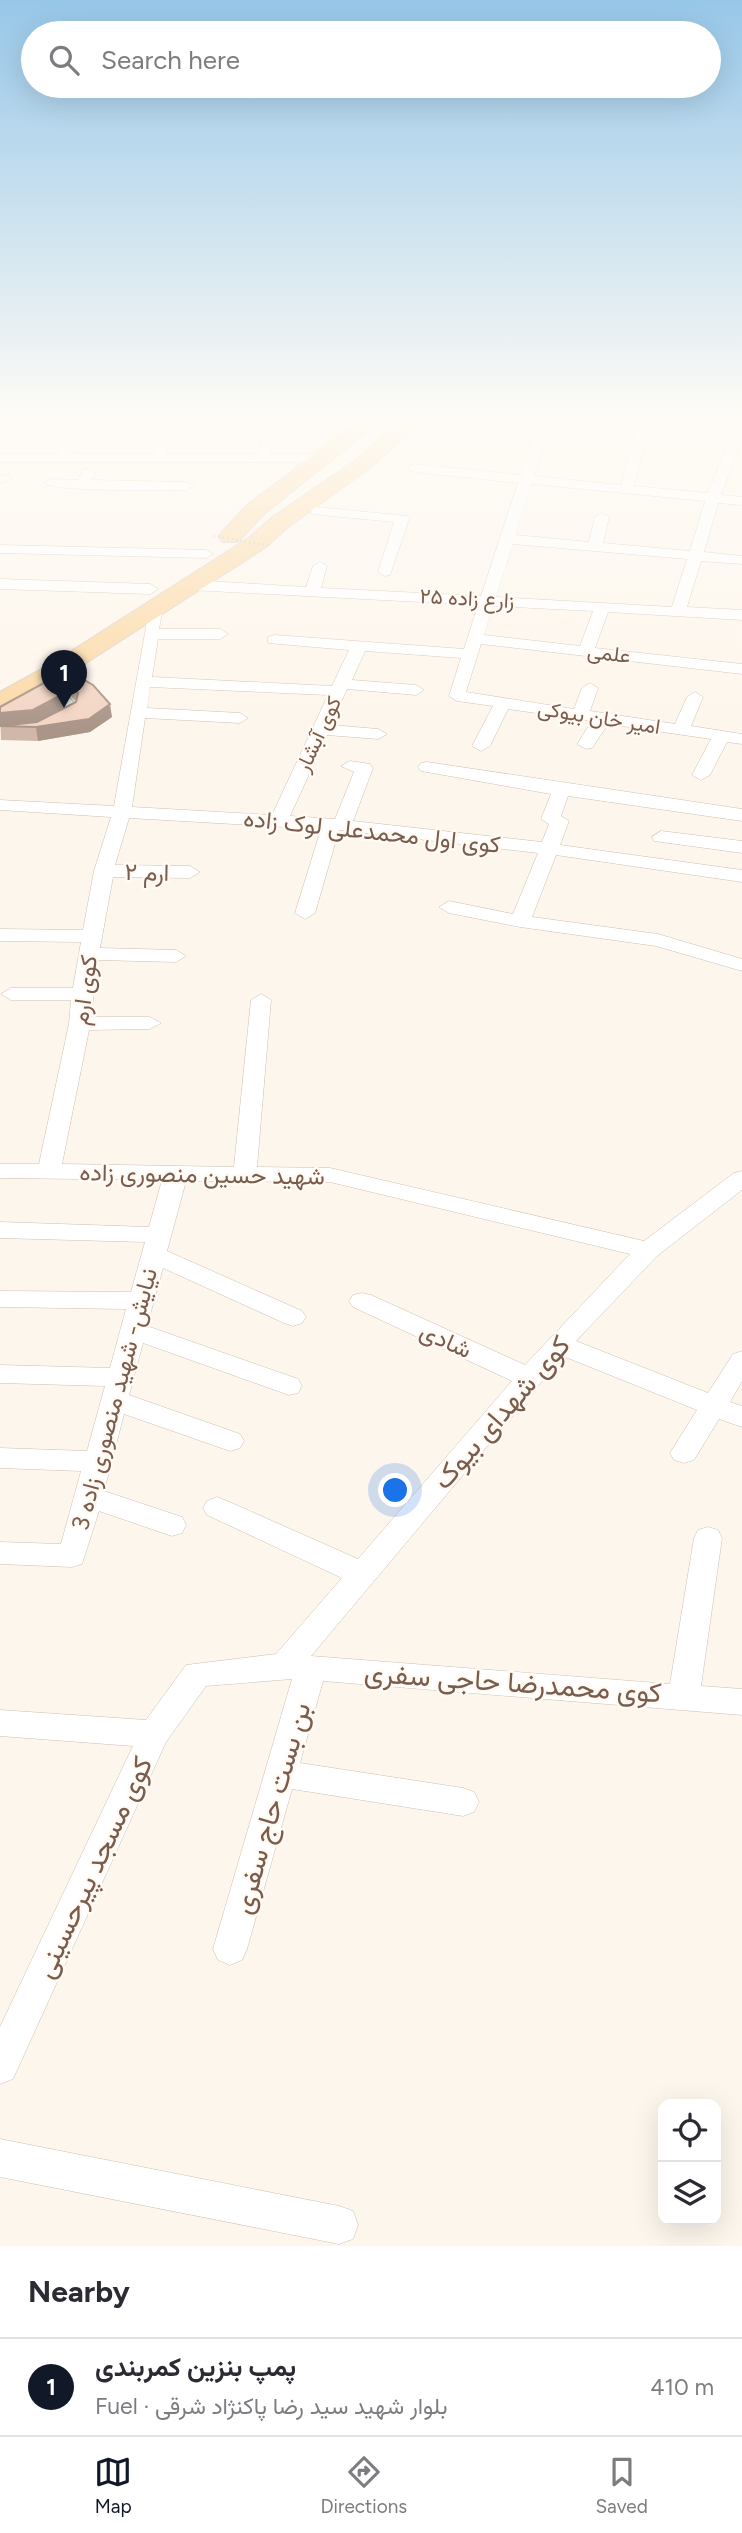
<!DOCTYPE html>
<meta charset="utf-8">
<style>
body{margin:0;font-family:Figtree,Vazirmatn,sans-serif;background:#f2f2f3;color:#2b2b33}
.controls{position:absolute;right:21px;bottom:21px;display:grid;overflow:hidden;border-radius:14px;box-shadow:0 7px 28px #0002}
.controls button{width:63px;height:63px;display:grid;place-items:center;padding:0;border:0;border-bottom:2px solid #e1e1e2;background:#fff;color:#2b2b33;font:35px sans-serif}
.you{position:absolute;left:396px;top:1491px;width:24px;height:24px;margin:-18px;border:5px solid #fff;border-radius:50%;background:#1a73e8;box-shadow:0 0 0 10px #1a73e833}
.badge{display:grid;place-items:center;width:46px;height:46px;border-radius:50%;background:#111827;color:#fff;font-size:23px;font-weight:700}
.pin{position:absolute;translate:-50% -58px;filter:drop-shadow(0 2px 4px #0008)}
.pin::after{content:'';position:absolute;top:37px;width:24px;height:21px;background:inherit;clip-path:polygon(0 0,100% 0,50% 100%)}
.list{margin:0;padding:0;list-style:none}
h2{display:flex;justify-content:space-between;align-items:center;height:91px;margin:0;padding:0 28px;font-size:30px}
h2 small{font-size:23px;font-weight:400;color:#7c7c81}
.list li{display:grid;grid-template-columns:46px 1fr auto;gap:21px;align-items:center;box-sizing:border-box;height:98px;padding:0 28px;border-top:2px solid #e1e1e2}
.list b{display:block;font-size:26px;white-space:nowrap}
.list p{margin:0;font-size:23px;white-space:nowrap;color:#7c7c81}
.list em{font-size:23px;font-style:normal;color:#7c7c81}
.icon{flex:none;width:38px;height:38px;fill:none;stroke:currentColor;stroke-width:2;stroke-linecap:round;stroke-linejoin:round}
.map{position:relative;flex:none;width:742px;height:2246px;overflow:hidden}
.search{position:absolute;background:#fff;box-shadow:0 7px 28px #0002;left:21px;right:21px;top:21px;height:77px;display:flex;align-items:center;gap:18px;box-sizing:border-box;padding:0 24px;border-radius:38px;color:#7c7c81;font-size:26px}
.sheet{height:189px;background:#fff}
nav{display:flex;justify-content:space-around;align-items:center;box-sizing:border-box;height:98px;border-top:2px solid #e1e1e2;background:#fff;font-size:19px;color:#7c7c81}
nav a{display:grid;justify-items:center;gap:4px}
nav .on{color:#111827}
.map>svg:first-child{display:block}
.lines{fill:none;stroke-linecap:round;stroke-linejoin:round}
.service-casing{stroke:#d1beb0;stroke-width:10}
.minor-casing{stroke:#d1beb0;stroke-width:1}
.primary-casing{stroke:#dad1cd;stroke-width:2}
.service{stroke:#fff;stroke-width:8}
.minor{fill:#fff;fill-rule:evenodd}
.primary{fill:#fbd9a5;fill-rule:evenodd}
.path-bridge{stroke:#d9b8a5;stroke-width:2.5;stroke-dasharray:1 3.5;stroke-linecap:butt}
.wall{fill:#d1b7a8}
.shaded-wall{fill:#aa9588}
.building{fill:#f3d5c3;stroke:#aa9588;stroke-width:2}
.labels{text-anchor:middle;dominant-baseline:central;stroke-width:5;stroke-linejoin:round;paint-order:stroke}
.far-street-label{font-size:21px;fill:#7a5c4d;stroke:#fffaf3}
.street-label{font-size:24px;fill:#7a5c4d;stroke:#fffaf3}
.near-street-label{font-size:28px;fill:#7a5c4d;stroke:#fffaf3}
</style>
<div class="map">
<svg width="742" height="2246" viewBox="0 0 742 2246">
<rect width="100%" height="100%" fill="#fdf6ec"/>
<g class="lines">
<g class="service-casing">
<path id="service" d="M54,684L74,710L69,714"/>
</g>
<g class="minor-casing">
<g id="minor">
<path d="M70,416H82L73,454H153L164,416H176L166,454H257L270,416H282L270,454H321L328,458L321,462H0V454H59Z"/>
<path d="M540,416H552L534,476L621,485L640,416H652L634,486L708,493L736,422L742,418V439L721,495L742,497V505L718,503L704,552L742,556V564L701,561L687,607L742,610V620L608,612L595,648L742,664V674L481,644L466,692L574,709L582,688L590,683L598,688L590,711L675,724L687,697L695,692L703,697L691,726L742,734V744L727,742L710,775L701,780L692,775L711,739L608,724L592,748L586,749L577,744L592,721L508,709L490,746L481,751L472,746L493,706L457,701L449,696L461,658L365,651L352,680L416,685L424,690L416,695L347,689L331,725L378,729L387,734L378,739L327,735L290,816L335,819L354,772L341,766L350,761L370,764L373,768L353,821L542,842L549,824L541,819L551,794L421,771L418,767L421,763L427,762L742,809V821L568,796L561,816L569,821L560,845L742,870V882L556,855L532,917L658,934L742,959V971L656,946L520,927L449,913L439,907L449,901L513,914L538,853L339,830L315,913L305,919L295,913L321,829L129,818L115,865L190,866L200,872L190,878L113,877L100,948L176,950L186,956L176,962L98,960L91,1017H150L161,1023L150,1029L89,1030L62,1164L234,1167L251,1000L261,994L271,1000L257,1167L330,1168L644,1241L734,1173L742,1171V1190L657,1256L576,1341L708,1393L733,1354L742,1351V1381L730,1402L742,1406V1427L719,1419L694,1460L684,1463L674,1460L670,1453L697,1410L563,1356L311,1656L670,1684L694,1538L698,1530L708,1527L718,1530L722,1538L701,1686L742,1689V1715L323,1681L300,1763L463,1788L474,1792L479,1802L474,1812L463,1816L292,1789L247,1949L242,1960L230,1965L218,1960L213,1949L292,1679L206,1686L166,1742L13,2079L0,2084V2027L133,1746L0,1736V1710L146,1720L186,1665L276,1654L342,1578L207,1515L203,1508L207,1501L217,1497L227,1501L358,1559L512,1381L353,1307L349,1301L353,1295L362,1293L371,1295L525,1365L630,1254L330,1182L186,1181L167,1251L302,1311L306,1317L302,1323L293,1326L284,1323L163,1268L147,1326L298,1379L302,1386L298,1393L289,1395L143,1343L129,1395L240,1434L244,1441L240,1448L230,1451L124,1414L104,1491L182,1517L186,1525L182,1533L172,1536L99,1511L82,1564L72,1567L0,1564V1542L61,1544L81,1471L0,1468V1448L87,1451L105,1386L0,1383V1365L110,1368L126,1309L0,1307V1291L131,1292L145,1242L0,1238V1222L149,1227L162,1180L0,1178V1164H39L69,1024L71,1000H11L1,994L11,988H73L81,942L0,941V929L83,930L94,871L111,817L0,810V800L114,806L150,605L155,603L163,608L159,629H220L228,634L220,639H158L152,677L332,686L349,650L268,643V637L274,635L464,649L478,605L191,590L183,585L191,580L306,587L313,566L320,562L327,566L321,588L481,596L518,483L414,472L407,468L414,464L521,475ZM531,484L705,501L690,551L603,543L609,517L602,513L595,517L589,542L515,535ZM513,544L687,559L672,607L496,597ZM493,606L593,611L580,646L484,635ZM150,687L328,695L272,815L132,807L145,718L240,723L248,718L240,713L147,708Z"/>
<path d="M88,469L95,473L91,480L186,482L193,486L186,490C164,490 55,492 44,483L51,479L78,480L83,470Z"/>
<path d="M0,475L10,476L12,479L0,483Z"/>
<path d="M316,507L407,516L409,519L390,575L385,576L378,572L394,522L311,514V508Z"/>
<path d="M0,545L206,550L213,554L206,558L0,553Z"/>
<path d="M0,579L150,584L158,589L150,594L0,589Z"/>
<path d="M661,831L742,841V853L654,841L652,837Z"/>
<path d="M0,2139L339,2206L353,2211L358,2225L353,2239L339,2244L0,2177Z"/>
</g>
</g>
<g class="primary-casing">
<g id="primary">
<path d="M365,416H387L264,514L238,542H222L219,537L222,532L248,504Z"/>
<path d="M408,416H429L371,467L287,528L266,547L72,672L0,711V692L54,662L250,537L271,518L357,459Z"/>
</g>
</g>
<use href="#service" class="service"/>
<use href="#minor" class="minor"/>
<use href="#primary" class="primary"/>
<path class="path-bridge" d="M214,536L271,546"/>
</g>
<path class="wall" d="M62,673L112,717L90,732L38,741L1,740L0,707L63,694L64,708L76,702L63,686Z"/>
<g class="shaded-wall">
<path d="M63,694L64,708L34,724L0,726V713Z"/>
<path d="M110,704L112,717L90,732L38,741L36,727Z"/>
</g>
<g class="building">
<path d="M67,670L93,685L110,704L89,719L36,727L0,726L37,722L76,702L78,693L62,673Z"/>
<path d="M51,679L63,694L33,710L0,713V707Z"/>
</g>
<linearGradient id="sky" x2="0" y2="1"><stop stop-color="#97c7e8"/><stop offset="0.57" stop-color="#fefbf6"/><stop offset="1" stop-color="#fefbf6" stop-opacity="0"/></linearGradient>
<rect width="742" height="730" fill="url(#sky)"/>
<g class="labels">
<g class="far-street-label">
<text transform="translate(467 598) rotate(3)">زارع زاده ۲۵</text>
<text transform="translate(609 653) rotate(7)">علمی</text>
<text transform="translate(599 717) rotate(9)">امیر خان بیوکی</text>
<text transform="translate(318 734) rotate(-65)">کوی آبشار</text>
</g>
<g class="street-label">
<text transform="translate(372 831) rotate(6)">کوی اول محمدعلی لوک زاده</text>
<text transform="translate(147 872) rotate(1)">ارم ۲</text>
<text transform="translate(84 990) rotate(-82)">کوی ارم</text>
<text transform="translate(202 1174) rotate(1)">شهید حسین منصوری زاده</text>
<text transform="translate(446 1340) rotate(24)">شادی</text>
<text transform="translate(114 1399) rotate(-75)">نیایش- شهید منصوری زاده 3</text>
</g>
<g class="near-street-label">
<text transform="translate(501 1412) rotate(-49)">کوی شهدای بیوک</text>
<text transform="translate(513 1682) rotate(4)">کوی محمدرضا حاجی سفری</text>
<text transform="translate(271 1808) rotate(-74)">بن بست حاج سفری</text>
<text transform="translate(93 1867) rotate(-65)">کوی مسجد پیرحسینی</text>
</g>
</g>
</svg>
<div class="controls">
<button><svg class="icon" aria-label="locate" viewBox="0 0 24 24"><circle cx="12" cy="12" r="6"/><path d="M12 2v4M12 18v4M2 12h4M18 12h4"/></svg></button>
<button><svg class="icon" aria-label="layers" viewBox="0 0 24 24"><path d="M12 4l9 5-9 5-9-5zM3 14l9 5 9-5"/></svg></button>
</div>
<div class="you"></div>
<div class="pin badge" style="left:64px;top:708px">1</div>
<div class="search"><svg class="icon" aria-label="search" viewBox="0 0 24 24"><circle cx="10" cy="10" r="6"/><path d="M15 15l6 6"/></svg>Search here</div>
</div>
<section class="sheet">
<h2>Nearby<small></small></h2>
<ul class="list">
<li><span class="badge">1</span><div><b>پمپ بنزین کمربندی</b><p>Fuel · بلوار شهید سید رضا پاکنژاد شرقی</p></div><em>410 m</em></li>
</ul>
</section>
<nav>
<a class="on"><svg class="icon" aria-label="map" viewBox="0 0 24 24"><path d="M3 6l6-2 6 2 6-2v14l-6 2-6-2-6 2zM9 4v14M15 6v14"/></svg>Map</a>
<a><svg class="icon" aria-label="directions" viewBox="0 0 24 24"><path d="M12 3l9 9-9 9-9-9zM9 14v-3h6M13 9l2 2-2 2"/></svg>Directions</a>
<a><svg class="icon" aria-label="saved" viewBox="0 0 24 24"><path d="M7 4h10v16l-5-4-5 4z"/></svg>Saved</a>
</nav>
